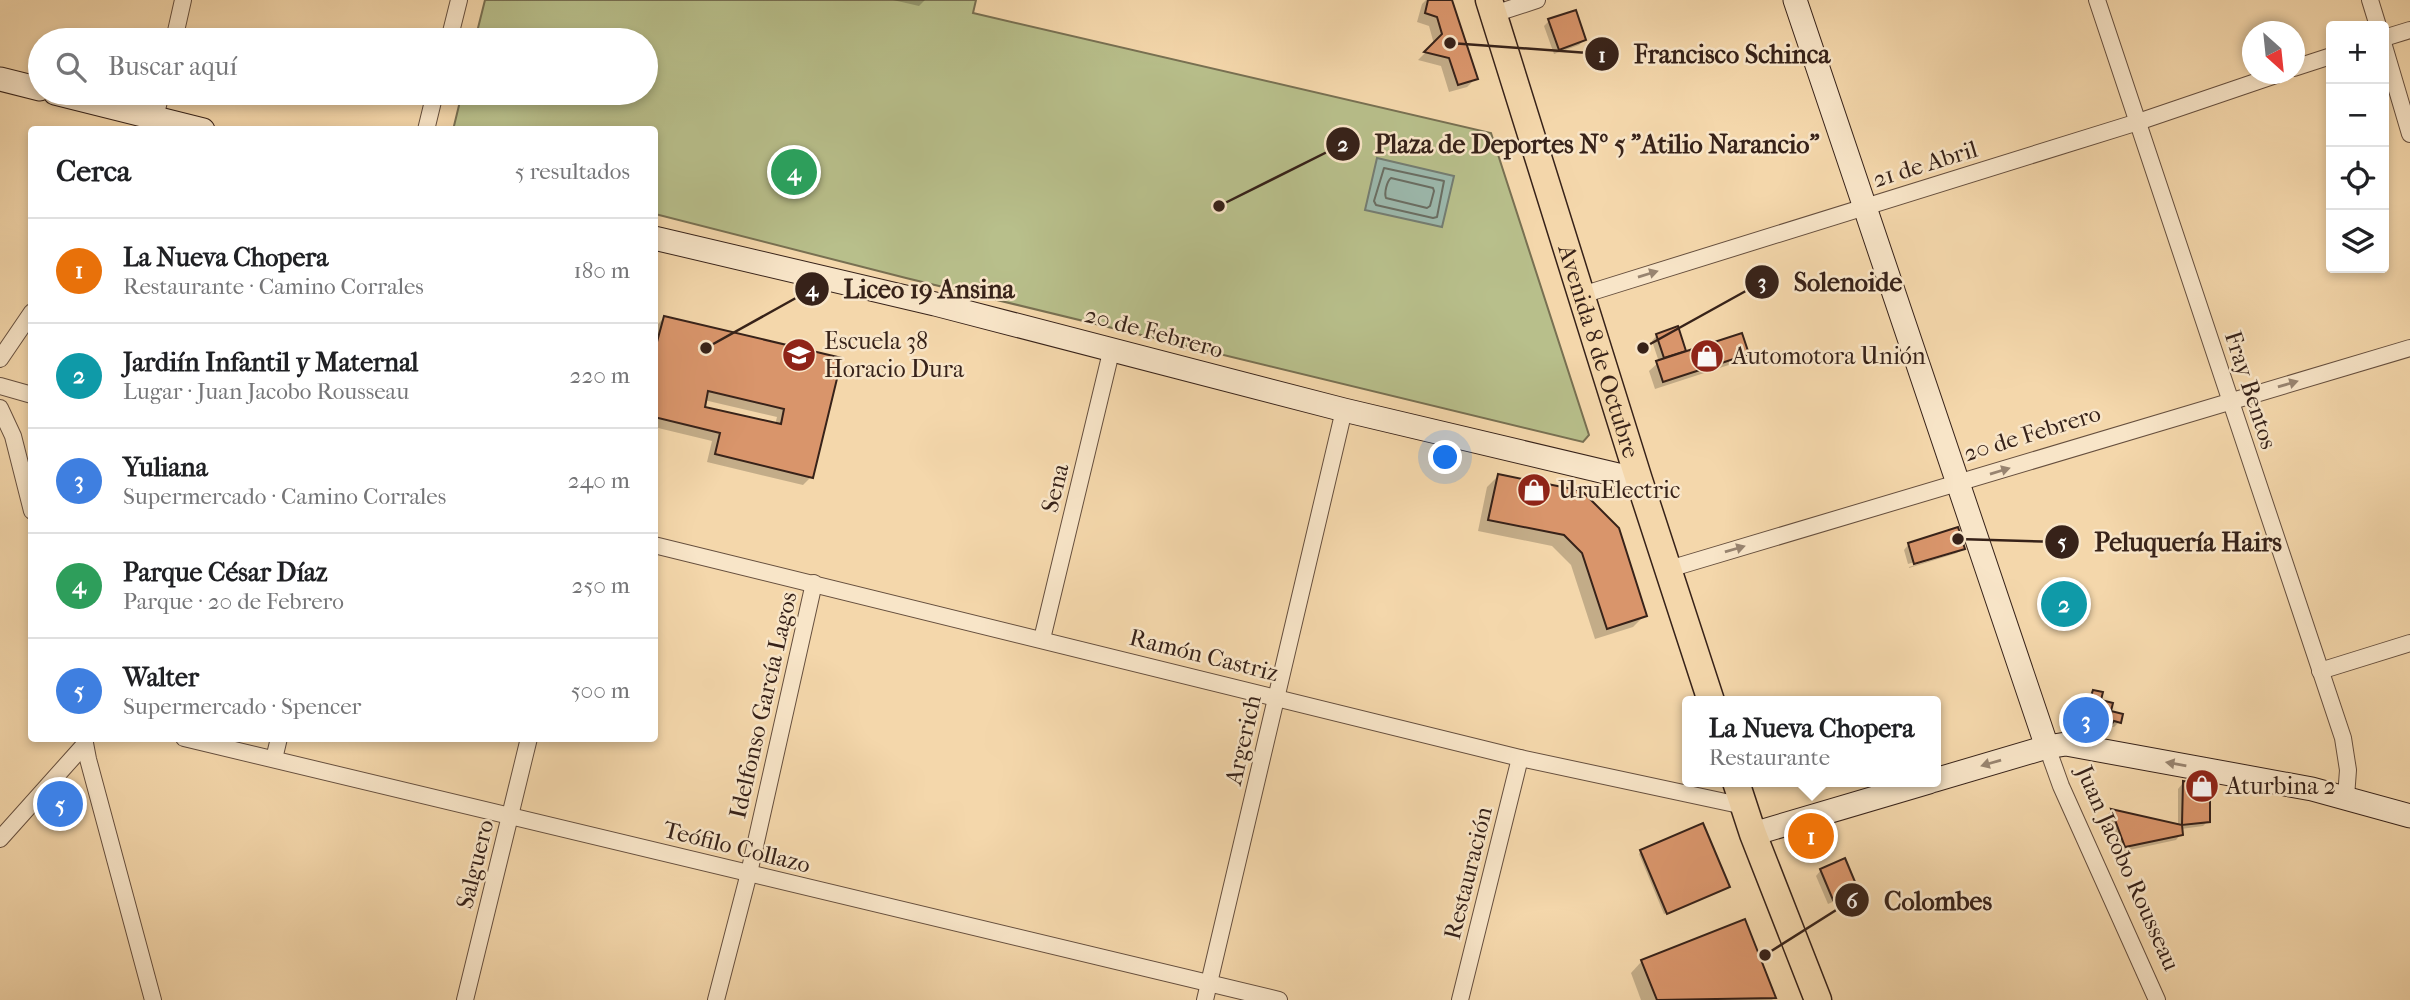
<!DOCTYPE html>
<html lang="es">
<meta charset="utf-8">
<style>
body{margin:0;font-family:"IM FELL French Canon",serif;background:#f2f2f2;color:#202124}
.controls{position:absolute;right:21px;top:21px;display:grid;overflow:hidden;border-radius:7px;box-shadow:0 4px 10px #0003}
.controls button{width:63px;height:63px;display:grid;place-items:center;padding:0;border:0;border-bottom:2px solid #e0e0e0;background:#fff;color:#202124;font:35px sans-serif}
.compass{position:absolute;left:2242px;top:21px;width:63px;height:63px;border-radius:50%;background:#fff;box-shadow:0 4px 10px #0003;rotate:153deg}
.you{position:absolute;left:1446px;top:458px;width:24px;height:24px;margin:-18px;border:5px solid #fff;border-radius:50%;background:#1a73e8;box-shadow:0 0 0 10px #1a73e833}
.badge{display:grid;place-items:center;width:46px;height:46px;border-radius:50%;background:#0b8043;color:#fff;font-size:23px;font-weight:700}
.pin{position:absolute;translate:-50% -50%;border:4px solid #fff;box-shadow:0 2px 7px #0006}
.popup{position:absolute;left:1682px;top:696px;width:259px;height:91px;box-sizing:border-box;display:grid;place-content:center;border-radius:7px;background:#fff;filter:drop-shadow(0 2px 5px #0005);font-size:23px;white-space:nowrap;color:#757577}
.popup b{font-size:26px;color:#202124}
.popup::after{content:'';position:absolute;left:50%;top:100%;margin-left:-14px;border:14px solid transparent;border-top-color:#fff}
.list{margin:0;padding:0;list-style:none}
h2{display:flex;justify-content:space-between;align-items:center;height:91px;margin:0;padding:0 28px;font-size:30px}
h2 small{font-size:23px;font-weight:400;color:#757577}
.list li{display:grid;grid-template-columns:46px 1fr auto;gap:21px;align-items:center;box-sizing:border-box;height:105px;padding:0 28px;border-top:2px solid #e0e0e0}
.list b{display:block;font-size:26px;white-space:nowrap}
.list p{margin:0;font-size:23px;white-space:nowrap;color:#757577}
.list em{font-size:23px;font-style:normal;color:#757577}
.icon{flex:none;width:38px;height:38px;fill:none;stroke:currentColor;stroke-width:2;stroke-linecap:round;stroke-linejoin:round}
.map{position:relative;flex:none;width:2410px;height:1000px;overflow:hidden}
.search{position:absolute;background:#fff;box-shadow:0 4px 10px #0003;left:28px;top:28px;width:630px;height:77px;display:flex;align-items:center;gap:18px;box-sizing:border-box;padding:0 24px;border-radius:38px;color:#757577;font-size:26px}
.panel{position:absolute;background:#fff;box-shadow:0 4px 10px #0003;left:28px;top:126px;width:630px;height:616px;border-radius:7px}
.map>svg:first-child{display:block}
.green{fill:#b8bf8b;stroke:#787052;stroke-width:2}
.water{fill:#9cb9ad;stroke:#747d72;stroke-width:2}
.shadow{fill:#0003;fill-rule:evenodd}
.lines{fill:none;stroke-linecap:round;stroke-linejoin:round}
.shore{stroke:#6a6e63;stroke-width:2}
.building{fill:#d9956b;stroke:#372219;stroke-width:2;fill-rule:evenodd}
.street-casing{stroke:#664f3e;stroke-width:18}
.secondary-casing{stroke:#372219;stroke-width:25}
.primary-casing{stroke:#372219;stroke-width:29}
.street{stroke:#f8e5c8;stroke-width:16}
.secondary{stroke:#f8e5c8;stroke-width:23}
.primary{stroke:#f4d7ab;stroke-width:26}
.oneway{fill:#988470}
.labels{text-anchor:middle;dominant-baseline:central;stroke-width:5;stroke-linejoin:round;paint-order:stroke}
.street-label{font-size:24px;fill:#372219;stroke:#f8e5c8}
.poi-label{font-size:24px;fill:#372219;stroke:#f8e5c8;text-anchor:start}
.leader{fill:none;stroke:#372219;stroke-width:2.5}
.callout-dot{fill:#372219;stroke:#f8e5c8;stroke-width:2.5}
.mark-label{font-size:21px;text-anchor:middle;font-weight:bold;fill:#fff}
.callout-label{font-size:26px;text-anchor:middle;font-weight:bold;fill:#372219;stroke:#f8e5c8;stroke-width:5;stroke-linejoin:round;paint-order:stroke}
</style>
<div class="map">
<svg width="2410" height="1000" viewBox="0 0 2410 1000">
<rect width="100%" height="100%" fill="#f4d7ab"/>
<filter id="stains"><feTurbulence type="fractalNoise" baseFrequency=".00286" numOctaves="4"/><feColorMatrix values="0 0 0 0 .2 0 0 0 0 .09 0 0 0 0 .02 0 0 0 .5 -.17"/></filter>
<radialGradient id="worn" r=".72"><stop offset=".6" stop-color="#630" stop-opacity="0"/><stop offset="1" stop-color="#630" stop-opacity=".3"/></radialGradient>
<path class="green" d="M485,0H976L973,13L1491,133L1589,435L1583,442L906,278L655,214L654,130H453L462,93H646V40H475Z"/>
<path class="water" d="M1377,158L1454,176L1442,227L1365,210Z"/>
<g class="shadow">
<path d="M893,0H925L919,6Z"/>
<path d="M1426,0H1449L1476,78L1467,87L1449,92L1441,66L1418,60L1434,44L1429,26L1417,22L1422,4Z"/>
<path d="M1549,21L1584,40L1579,45L1554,54L1544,26Z"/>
<path d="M664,318L840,359L811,477L803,485L707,462L712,441L654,427V331L656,326ZM704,400L777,417L775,425L703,408Z"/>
<path d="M1657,335L1684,350L1680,355L1747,354L1738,362L1655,389L1649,371L1659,362L1652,341Z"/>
<path d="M1498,476L1581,493L1645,615L1633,627L1595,639L1571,565L1552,546L1478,531L1487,487Z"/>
<path d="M1909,544L1963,548L1959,552V549L1908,564L1904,550Z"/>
<path d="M1958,552L1957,553L1909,568V567Z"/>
<path d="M2053,592L2074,616L2069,622L2044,618L2047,598Z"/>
<path d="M2094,691L2099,701L2119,722L2114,727L2108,726L2101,734L2074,729L2066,710L2071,705L2085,709L2088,697Z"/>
<path d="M2183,783L2208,821L2203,826L2181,829V834L2176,840L2120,852L2106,816L2111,811L2178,826V789Z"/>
<path d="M1802,835L1819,844L1805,850L1800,838Z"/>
<path d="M1641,851L1726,889L1664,914L1639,854Z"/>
<path d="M1821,870L1856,889L1851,894L1828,904L1816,876Z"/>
<path d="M1642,961L1774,998L1772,1000H1641L1631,973Z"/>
</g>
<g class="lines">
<g class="shore">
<path d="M1384,168L1444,181L1437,217L1433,218L1376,205L1374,201Z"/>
<path d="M1391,178L1433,188L1434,191L1430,206L1427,208L1386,198C1384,193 1387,181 1391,178Z"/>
</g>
</g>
<g class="building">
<path d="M1428,0H1452L1478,79L1458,85L1449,58L1424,52L1442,34L1437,17L1425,13Z"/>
<path d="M1576,10L1586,40L1559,50L1548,19Z"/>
<path d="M664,316L842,358L813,478L715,454L720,433L654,417V353ZM708,391L784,409L781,424L705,407Z"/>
<path d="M1678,326L1686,351L1664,358L1656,334Z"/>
<path d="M1742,333L1749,354L1663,382L1656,361Z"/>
<path d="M1498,474L1582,491L1619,528L1647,616L1607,629L1582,553L1564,535L1488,520Z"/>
<path d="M1958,527L1965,549L1914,564L1908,543Z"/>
<path d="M2052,590L2079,595L2076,617L2048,613Z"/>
<path d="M2093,690L2103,692L2101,700L2113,703L2111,711L2123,714L2121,723L2114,721L2108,729L2080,724L2070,703L2087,708Z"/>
<path d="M2183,781L2210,785V822L2182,825Z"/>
<path d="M2111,809L2182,825L2183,835L2125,847Z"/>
<path d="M1703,823L1730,887L1667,914L1640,850Z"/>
<path d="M1815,829L1821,844L1807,849L1801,834Z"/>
<path d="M1845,858L1858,889L1833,900L1820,869Z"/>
<path d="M1745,919L1776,998L1657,1000L1641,960Z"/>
</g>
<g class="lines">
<g class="street-casing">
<g id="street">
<path d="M2097,0L2343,738L2348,770L2346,797"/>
<path d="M2370,0L2378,26"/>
<path d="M1494,14L1537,0"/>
<path d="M2384,38L2410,30"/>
<path d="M174,40L183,0"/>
<path d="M449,40L459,0"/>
<path d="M2384,46L2410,134"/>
<path d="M2294,68L2331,56"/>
<path d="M152,130L161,93"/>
<path d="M426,130L435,93"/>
<path d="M1582,295L2138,122L2279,74"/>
<path d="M0,359L32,312"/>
<path d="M0,386L32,395"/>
<path d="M0,408L13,436L32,511"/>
<path d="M654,545L1520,758L1744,806"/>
<path d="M1669,569L2410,348"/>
<path d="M1042,639L1112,348"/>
<path d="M2320,671L2410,643"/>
<path d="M84,738L88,759L153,1000"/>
<path d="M184,738L1279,1000"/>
<path d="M2047,747L2061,786L2157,1000"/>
<path d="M274,759L279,738"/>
<path d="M0,839L85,744"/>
<path d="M465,1000L529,738"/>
<path d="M716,1000L749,873L814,583"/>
<path d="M1205,1000L1344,410"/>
<path d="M1460,1000L1520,758"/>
</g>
</g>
<g class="secondary-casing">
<g id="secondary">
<path d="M1795,0L2047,747"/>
<path d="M0,79L40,89"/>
<path d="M55,93L203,130"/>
<path d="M654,238L935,304L1344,410L1639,480"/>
<path d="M1935,780L2047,747L2066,744L2312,789L2410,816"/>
<path d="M1753,834L1929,782"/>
</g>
</g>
<g class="primary-casing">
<g id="primary">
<path id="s1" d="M1489,0L1639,480L1711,701"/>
<path d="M1736,782L1753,834L1818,1000"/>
</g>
</g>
<use href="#street" class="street"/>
<use href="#secondary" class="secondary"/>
<use href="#primary" class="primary"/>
</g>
<defs><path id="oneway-solid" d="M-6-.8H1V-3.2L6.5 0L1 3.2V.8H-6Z" transform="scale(1.75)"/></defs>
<g class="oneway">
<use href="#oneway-solid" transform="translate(1648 274) rotate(-17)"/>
<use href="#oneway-solid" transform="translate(2288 384) rotate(-16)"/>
<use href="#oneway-solid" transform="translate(2000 471) rotate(-17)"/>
<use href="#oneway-solid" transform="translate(1735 549) rotate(-16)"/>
<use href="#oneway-solid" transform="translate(1991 763) rotate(164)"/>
<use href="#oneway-solid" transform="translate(2176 764) rotate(-170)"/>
</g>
<defs>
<g id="school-disc" transform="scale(1.75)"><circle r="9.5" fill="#8f2418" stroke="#f8e5c8"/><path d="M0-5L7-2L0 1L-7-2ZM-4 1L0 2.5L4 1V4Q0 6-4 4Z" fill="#fff"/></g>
<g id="shop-disc" transform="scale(1.75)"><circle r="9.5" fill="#8f2418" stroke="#f8e5c8"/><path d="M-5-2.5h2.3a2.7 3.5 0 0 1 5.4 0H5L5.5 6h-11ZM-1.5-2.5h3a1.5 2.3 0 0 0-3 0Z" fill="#fff"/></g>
</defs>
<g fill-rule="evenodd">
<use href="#school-disc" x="799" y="355"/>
<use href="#shop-disc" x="1707" y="356"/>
<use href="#shop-disc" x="1534" y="490"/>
<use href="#shop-disc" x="2202" y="786"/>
</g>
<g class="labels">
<g class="street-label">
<text transform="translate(1925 164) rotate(-17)">21 de Abril</text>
<text transform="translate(1154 332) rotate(15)">20 de Febrero</text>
<text stroke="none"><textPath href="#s1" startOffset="368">Avenida 8 de Octubre</textPath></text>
<text transform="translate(2251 390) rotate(72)">Fray Bentos</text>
<text transform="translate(2032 433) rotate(-17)">20 de Febrero</text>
<text transform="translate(1055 488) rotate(-76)">Sena</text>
<text transform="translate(1204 655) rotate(14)">Ramón Castriz</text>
<text transform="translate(763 705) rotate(-77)">Idelfonso García Lagos</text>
<text transform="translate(1243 740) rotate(-77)">Argerich</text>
<text transform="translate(737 847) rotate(14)">Teófilo Collazo</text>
<text transform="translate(475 864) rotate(-76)">Salguero</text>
<text transform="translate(2128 868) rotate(66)">Juan Jacobo Rousseau</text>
<text transform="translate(1468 873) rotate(-76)">Restauración</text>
</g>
<g class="poi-label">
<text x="824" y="341">Escuela 38<tspan x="824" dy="28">Horacio Dura</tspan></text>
<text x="1732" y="356">Automotora Unión</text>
<text x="1558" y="490">UruElectric</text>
<text x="2226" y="786">Aturbina 2</text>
</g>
</g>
<path class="leader" d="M1450 43L1602 54M1219 206L1343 144M1643 348L1762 282M706 348L812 289M1958 539L2062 542M1765 955L1852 900"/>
<g class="callout-dot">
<circle cx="1450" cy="43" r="7"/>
<circle cx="1219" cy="206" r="7"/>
<circle cx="1643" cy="348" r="7"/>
<circle cx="706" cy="348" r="7"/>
<circle cx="1958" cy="539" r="7"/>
<circle cx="1765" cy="955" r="7"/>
<circle cx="1602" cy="54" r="18"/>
<circle cx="1343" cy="144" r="18"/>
<circle cx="1762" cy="282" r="18"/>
<circle cx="812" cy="289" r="18"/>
<circle cx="2062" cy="542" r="18"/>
<circle cx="1852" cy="900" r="18"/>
</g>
<g class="mark-label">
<text x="1602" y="62">1</text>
<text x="1343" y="151">2</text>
<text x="1762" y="289">3</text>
<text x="812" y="296">4</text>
<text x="2062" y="549">5</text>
<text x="1852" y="908">6</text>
</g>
<g class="callout-label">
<text x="1732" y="63">Francisco Schinca</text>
<text x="1597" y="153">Plaza de Deportes Nº 5 "Atilio Narancio"</text>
<text x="1848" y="291">Solenoide</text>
<text x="929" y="298">Liceo 19 Ansina</text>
<text x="2188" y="551">Peluquería Hairs</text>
<text x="1938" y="910">Colombes</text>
</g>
<rect width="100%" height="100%" filter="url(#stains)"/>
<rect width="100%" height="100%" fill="url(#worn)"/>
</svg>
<div class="controls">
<button>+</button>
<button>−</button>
<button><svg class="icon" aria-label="locate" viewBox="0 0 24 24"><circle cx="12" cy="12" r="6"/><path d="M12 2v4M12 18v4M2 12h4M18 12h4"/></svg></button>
<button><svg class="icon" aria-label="layers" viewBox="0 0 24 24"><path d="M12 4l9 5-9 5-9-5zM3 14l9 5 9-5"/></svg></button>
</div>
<svg class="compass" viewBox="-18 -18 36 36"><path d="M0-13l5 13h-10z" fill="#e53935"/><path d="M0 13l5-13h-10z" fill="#757577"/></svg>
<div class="you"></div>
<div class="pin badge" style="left:1811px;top:836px;background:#e8710a">1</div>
<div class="popup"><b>La Nueva Chopera</b>Restaurante</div>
<div class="pin badge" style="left:2064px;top:604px;background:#0f9aa8">2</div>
<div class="pin badge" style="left:2086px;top:720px;background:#3f7fe0">3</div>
<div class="pin badge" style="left:794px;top:172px;background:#2e9e5b">4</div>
<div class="pin badge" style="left:60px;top:804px;background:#3f7fe0">5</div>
<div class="search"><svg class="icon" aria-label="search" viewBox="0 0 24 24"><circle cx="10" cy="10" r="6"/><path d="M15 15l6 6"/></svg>Buscar aquí</div>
<section class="panel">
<h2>Cerca<small>5 resultados</small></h2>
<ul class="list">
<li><span class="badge" style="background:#e8710a">1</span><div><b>La Nueva Chopera</b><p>Restaurante · Camino Corrales</p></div><em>180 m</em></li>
<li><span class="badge" style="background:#0f9aa8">2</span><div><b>Jardiín Infantil y Maternal</b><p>Lugar · Juan Jacobo Rousseau</p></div><em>220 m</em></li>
<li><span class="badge" style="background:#3f7fe0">3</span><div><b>Yuliana</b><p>Supermercado · Camino Corrales</p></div><em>240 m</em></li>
<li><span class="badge" style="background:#2e9e5b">4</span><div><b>Parque César Díaz</b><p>Parque · 20 de Febrero</p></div><em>250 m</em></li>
<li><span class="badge" style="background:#3f7fe0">5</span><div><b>Walter</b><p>Supermercado · Spencer</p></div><em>500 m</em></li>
</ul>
</section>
</div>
